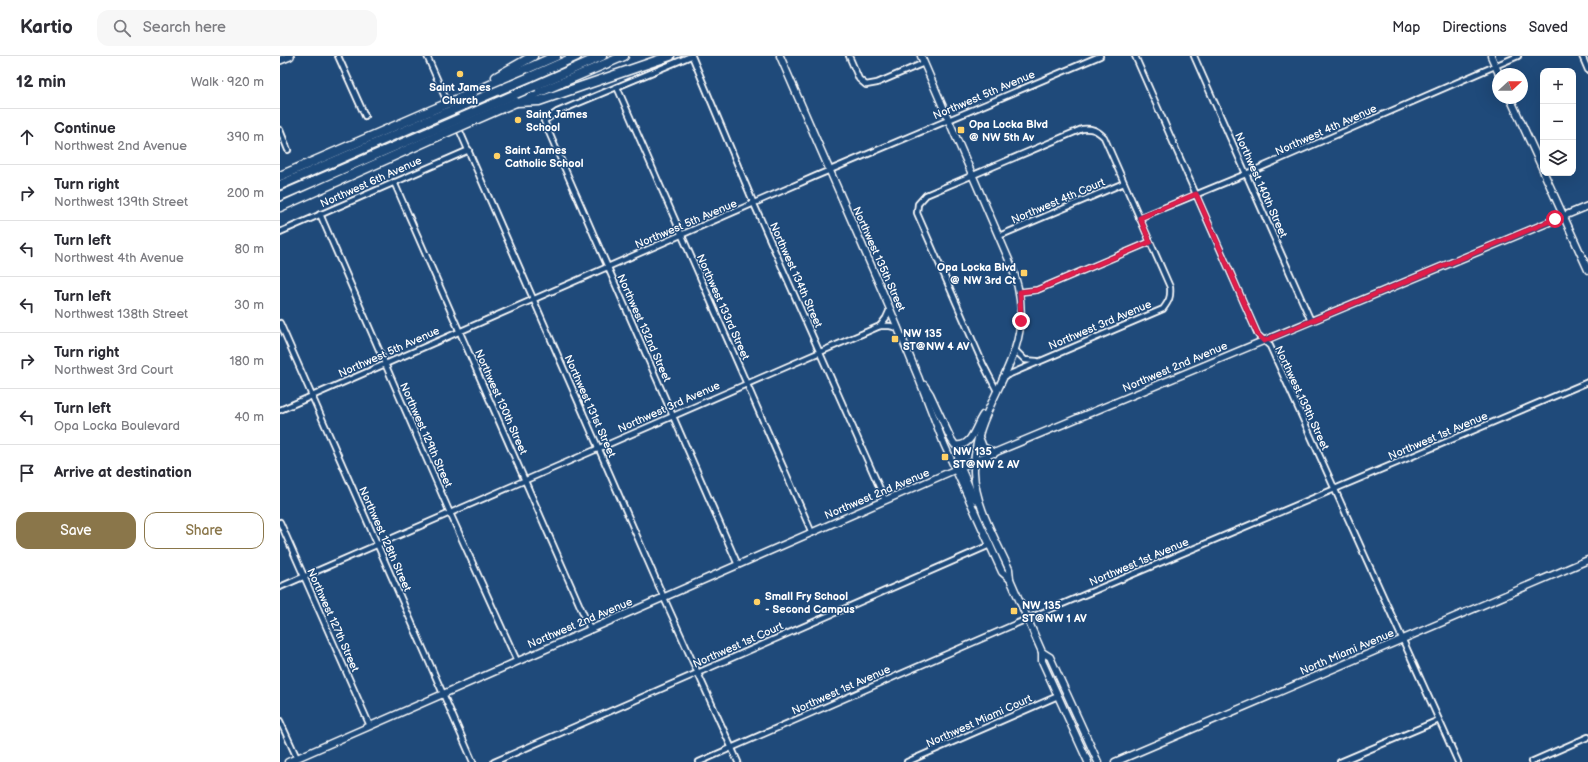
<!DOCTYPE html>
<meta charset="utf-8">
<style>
body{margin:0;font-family:"Balsamiq Sans",sans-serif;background:#f7f7f7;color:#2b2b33}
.controls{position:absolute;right:12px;top:12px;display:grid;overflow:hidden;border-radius:8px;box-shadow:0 4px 16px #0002}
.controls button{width:36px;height:36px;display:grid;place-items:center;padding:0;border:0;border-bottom:1px solid #e1e1e2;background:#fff;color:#2b2b33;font:20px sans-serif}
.compass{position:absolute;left:1212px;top:12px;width:36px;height:36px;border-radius:50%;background:#fff;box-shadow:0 4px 16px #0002;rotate:69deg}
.stop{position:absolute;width:12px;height:12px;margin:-9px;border:3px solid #e11d48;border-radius:50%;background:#fff}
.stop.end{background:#e11d48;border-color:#fff;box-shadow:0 1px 4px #0008}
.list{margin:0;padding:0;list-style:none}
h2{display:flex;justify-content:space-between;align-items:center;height:52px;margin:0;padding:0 16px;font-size:17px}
h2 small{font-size:13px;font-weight:400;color:#7c7c81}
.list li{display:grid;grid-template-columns:26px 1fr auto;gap:12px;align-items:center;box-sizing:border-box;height:56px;padding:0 16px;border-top:1px solid #e1e1e2}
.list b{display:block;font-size:15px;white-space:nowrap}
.list p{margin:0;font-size:13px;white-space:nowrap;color:#7c7c81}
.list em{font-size:13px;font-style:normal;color:#7c7c81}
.actions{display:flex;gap:8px;padding:12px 16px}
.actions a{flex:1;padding:9px 0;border:1px solid #8a764a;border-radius:12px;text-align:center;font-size:14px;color:#8a764a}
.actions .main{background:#8a764a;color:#fff}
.icon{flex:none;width:22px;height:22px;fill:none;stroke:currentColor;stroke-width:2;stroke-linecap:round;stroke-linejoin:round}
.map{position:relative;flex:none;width:1308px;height:706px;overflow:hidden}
header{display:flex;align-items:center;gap:24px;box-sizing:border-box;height:56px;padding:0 20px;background:#fff;border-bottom:1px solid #e1e1e2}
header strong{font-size:19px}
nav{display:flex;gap:22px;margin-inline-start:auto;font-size:14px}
.search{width:280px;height:36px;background:#f7f7f7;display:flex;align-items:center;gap:10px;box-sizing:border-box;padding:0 14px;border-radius:12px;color:#7c7c81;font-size:15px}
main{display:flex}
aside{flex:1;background:#fff}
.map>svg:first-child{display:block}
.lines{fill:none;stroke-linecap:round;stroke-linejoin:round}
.street-casing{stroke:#fff;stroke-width:8}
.secondary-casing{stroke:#fff;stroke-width:9}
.primary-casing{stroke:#fff;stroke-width:10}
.highway-casing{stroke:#fff;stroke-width:11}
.street{stroke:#1f4a7a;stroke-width:4.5}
.secondary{stroke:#1f4a7a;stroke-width:6}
.primary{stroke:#1f4a7a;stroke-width:7}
.highway{stroke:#1f4a7a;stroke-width:8}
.highway-bridge-casing{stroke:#fff;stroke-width:11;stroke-linecap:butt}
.highway-bridge{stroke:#1f4a7a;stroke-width:8}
.route{stroke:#e11d48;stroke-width:5}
.poi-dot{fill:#ffd166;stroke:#1f4a7a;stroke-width:1.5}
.labels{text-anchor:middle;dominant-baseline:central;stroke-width:3;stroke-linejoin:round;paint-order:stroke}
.poi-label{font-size:11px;font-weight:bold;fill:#fff;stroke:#1f4a7a;text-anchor:start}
.street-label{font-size:11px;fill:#fff;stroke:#1f4a7a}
</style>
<header>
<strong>Kartio</strong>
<div class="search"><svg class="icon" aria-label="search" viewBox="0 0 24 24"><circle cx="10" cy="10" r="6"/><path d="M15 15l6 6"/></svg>Search here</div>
<nav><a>Map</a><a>Directions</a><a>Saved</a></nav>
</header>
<main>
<aside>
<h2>12 min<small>Walk · 920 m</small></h2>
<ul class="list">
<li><svg class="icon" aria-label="ahead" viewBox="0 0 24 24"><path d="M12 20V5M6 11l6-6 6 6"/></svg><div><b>Continue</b><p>Northwest 2nd Avenue</p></div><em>390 m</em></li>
<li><svg class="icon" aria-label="right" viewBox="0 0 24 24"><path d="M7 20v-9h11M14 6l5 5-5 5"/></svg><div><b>Turn right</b><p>Northwest 139th Street</p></div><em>200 m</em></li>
<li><svg class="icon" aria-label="left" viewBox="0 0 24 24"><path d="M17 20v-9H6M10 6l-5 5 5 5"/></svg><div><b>Turn left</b><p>Northwest 4th Avenue</p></div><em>80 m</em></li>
<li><svg class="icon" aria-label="left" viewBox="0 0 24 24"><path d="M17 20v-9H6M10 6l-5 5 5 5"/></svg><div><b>Turn left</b><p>Northwest 138th Street</p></div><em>30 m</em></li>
<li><svg class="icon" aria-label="right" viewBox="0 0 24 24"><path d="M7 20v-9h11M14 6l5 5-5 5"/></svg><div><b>Turn right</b><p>Northwest 3rd Court</p></div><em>180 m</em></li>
<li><svg class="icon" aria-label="left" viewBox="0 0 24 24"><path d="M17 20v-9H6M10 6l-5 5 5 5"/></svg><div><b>Turn left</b><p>Opa Locka Boulevard</p></div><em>40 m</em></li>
<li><svg class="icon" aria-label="arrive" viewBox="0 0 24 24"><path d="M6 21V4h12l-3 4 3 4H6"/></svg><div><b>Arrive at destination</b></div></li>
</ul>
<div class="actions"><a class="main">Save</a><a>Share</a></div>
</aside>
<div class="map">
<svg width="1308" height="706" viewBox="0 0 1308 706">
<rect width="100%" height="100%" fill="#1f4a7a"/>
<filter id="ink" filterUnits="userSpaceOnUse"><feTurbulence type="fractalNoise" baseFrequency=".025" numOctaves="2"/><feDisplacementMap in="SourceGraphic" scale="8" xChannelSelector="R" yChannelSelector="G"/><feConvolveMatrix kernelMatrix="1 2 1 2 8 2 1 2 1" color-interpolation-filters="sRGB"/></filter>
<g filter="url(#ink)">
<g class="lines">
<g class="street-casing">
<g id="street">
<path d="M58,0L85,60"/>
<path d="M147,0L384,542L458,706"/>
<path d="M411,0L277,56L264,65L458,509"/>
<path d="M412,0L474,148L605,444"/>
<path d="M569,0L579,23L586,29L597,27L644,7"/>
<path d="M855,0L978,279L990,290L1178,706"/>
<path d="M914,0L1031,265"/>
<path d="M1302,0L1308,14"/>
<path d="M337,31L532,477"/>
<path d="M0,74L8,94"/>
<path d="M114,126L310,573"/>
<path d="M40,158L170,457L237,605"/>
<path d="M859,162L966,118L1238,0"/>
<path d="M0,176L189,94"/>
<path d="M719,180L844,127"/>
<path d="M740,236L757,234L870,186"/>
<path d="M0,267L193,706"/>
<path d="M600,270L606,262L610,253"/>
<path d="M735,294L745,304L757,305"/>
<path d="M717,335L703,308L637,157L638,148L646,139L802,73C812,72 817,74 824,81L890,231C891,241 889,245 883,253L723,321"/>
<path d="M0,354L536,120L820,0"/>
<path d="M0,466L90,670"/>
<path d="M0,531L600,270H610L618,272"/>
<path d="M0,665L17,702"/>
<path d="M214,706L710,489"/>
<path d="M419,706L747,563L1308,326"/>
<path d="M627,706L778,640"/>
<path d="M1060,706L1159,664"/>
<path d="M1251,706L1308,681"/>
</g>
</g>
<g class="secondary-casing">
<g id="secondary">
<path d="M500,0L610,253L639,323L664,388L722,516L730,523"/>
<path d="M641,0L729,204C741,232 745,263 735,293C721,336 693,368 694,416C695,449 716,484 729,513L730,523L762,596V605L808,706"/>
<path d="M1211,0L1219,18"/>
<path d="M1230,42L1263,114"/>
<path d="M1264,117L1308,214"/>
<path d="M644,329L650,338L671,383L675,389C692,392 695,370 703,359"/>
<path d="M699,381L703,391L715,397"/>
<path d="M681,412L694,442L698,446"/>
<path d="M762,596L770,601L818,706"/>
<path d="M8,706L704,401L1308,150"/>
<path d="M835,706L1308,504"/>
</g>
</g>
<g class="primary-casing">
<path id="primary" d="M0,4L10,0"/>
</g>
<g class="highway-casing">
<g id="highway">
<path d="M216,21L253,0"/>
<path d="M250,21L297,0"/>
<path d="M254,30L322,0"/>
<path d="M192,37L276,0"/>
<path d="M241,44L344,0"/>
<path d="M236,46L259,45L390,0"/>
<path d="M0,120L145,57"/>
<path d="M0,129L149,64"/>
<path d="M0,140L153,74"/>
<path d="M0,151L156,81"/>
</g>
</g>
<use href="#street" class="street"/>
<use href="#secondary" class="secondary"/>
<use href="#primary" class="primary"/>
<use href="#highway" class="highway"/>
<g class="highway-bridge-casing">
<g id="highway-bridge">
<path d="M145,57L192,37"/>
<path d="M149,64L250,21"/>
<path d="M153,74L254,30"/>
<path d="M156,81L236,46"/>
</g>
</g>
<use href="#highway-bridge" class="highway-bridge"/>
</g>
</g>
<g class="lines" filter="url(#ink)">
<path class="route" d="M741,265L740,236L757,234L870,186L860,162L916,138L978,279L984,285L1275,163"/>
</g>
<g class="poi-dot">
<circle cx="180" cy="18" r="4"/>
<circle cx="238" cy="64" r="4"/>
<rect x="677" y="70" width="8" height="8" rx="2"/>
<circle cx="217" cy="100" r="4"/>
<rect x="740" y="213" width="8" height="8" rx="2"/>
<rect x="611" y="279" width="8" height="8" rx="2"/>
<rect x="661" y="397" width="8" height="8" rx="2"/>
<circle cx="477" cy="546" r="4"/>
<rect x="730" y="551" width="8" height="8" rx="2"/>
</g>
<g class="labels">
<g class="poi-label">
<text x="180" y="31" text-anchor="middle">Saint James<tspan x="180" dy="13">Church</tspan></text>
<text x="246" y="58">Saint James<tspan x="246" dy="13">School</tspan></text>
<text x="689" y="68">Opa Locka Blvd<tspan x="689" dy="13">@ NW 5th Av</tspan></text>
<text x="225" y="94">Saint James<tspan x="225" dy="13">Catholic School</tspan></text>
<text x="736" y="211" text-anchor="end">Opa Locka Blvd<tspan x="736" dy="13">@ NW 3rd Ct</tspan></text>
<text x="623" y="277">NW 135<tspan x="623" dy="13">ST@NW 4 AV</tspan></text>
<text x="673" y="395">NW 135<tspan x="673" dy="13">ST@NW 2 AV</tspan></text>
<text x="485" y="540">Small Fry School<tspan x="485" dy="13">- Second Campus</tspan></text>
<text x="742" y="549">NW 135<tspan x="742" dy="13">ST@NW 1 AV</tspan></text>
</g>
<g class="street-label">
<text transform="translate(704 39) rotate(-23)">Northwest 5th Avenue</text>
<text transform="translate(1046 74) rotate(-24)">Northwest 4th Avenue</text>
<text transform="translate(91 126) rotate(-24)">Northwest 6th Avenue</text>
<text transform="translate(981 129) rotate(66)">Northwest 140th Street</text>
<text transform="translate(778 145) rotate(-23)">Northwest 4th Court</text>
<text transform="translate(406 168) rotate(-23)">Northwest 5th Avenue</text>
<text transform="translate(599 203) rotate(66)">Northwest 135th Street</text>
<text transform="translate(516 219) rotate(66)">Northwest 134th Street</text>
<text transform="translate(443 251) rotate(66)">Northwest 133rd Street</text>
<text transform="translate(820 269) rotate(-23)">Northwest 3rd Avenue</text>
<text transform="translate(364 272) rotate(66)">Northwest 132nd Street</text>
<text transform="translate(109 296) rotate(-24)">Northwest 5th Avenue</text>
<text transform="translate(895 311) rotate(-23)">Northwest 2nd Avenue</text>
<text transform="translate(1022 342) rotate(65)">Northwest 139th Street</text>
<text transform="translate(221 346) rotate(66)">Northwest 130th Street</text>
<text transform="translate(310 350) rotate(66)">Northwest 131st Street</text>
<text transform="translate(389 351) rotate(-24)">Northwest 3rd Avenue</text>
<text transform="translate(146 379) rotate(66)">Northwest 129th Street</text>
<text transform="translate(1158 380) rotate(-23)">Northwest 1st Avenue</text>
<text transform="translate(597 438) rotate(-23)">Northwest 2nd Avenue</text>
<text transform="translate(105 483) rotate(66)">Northwest 128th Street</text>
<text transform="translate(859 506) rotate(-23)">Northwest 1st Avenue</text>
<text transform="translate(53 564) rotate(66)">Northwest 127th Street</text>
<text transform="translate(300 567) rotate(-23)">Northwest 2nd Avenue</text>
<text transform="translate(458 589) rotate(-24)">Northwest 1st Court</text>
<text transform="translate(1067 596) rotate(-23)">North Miami Avenue</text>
<text transform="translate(561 634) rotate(-24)">Northwest 1st Avenue</text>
<text transform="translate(699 665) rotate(-24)">Northwest Miami Court</text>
</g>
</g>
</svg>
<div class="controls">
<button>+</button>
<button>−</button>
<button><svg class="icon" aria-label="layers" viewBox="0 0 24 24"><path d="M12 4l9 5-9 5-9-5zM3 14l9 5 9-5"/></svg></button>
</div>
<svg class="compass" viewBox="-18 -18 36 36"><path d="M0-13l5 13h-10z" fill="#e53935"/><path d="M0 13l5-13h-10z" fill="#7c7c81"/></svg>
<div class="stop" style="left:1275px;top:163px"></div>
<div class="stop end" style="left:741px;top:265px"></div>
</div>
</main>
